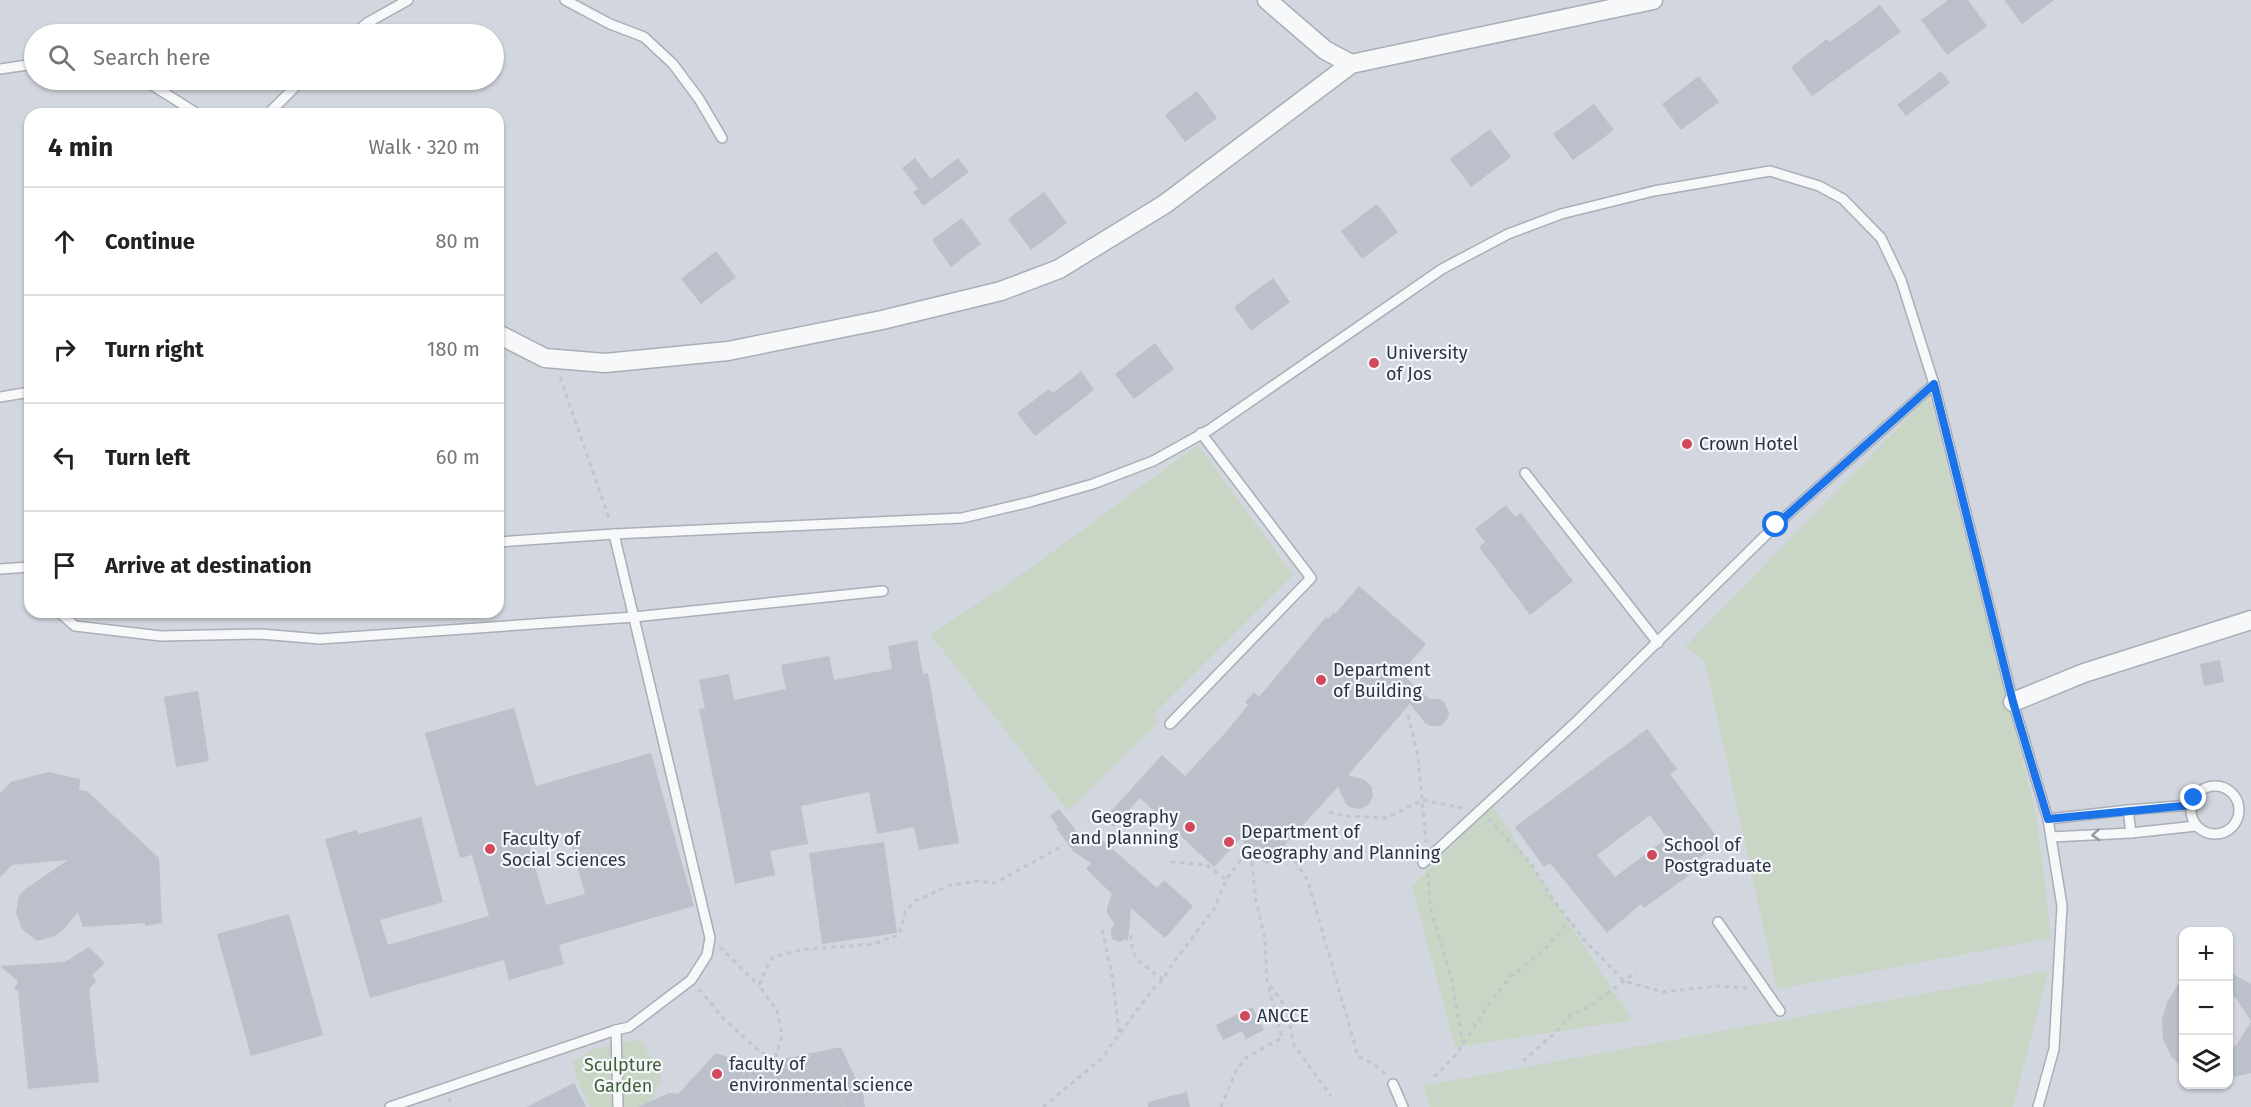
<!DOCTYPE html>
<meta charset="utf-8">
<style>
body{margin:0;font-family:"Fira Sans",sans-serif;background:#f2f2f2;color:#222}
.controls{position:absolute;right:18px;bottom:18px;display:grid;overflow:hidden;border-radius:12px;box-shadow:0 2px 4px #0004}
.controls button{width:54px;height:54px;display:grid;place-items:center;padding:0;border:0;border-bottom:2px solid #e0e0e0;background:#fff;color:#222;font:30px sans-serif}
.stop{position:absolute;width:18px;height:18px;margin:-14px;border:4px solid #1a73e8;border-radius:50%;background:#fff}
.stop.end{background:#1a73e8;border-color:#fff;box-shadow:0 2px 6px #0008}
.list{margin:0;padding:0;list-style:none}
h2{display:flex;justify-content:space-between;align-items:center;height:78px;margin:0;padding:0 24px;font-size:26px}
h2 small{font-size:20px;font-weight:400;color:#767676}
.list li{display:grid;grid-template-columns:39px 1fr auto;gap:18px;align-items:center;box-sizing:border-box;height:108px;padding:0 24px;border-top:2px solid #e0e0e0}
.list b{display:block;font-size:22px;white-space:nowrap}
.list em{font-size:20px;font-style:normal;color:#767676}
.icon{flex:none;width:33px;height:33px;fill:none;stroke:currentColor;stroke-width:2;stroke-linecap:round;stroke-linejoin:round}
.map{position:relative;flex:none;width:2251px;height:1107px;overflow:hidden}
.search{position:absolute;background:#fff;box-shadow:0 2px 4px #0004;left:24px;top:24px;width:480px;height:66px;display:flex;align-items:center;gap:15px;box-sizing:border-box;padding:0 21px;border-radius:33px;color:#767676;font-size:22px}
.panel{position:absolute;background:#fff;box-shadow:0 2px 4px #0004;left:24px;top:108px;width:480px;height:510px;border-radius:18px}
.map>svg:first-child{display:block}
.built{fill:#d2d6de;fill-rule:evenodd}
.green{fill:#c9d6c5}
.building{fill:#bbc0ca;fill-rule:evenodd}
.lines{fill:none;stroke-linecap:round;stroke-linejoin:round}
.lane-casing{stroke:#a9aeb7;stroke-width:12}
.street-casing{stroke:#a9aeb7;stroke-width:21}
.path{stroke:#c2c5cb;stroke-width:3;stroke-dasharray:4.5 4.5;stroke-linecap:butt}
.lane{stroke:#f7f8fa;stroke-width:9}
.street{stroke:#f7f8fa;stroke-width:18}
.oneway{stroke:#9196a0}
.route{stroke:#1a73e8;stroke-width:8}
.poi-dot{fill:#d1495b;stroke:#f4f6f9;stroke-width:2}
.labels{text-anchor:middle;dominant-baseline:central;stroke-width:4.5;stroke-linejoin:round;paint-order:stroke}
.poi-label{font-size:18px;fill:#2b3445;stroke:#f4f6f9;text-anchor:start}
.park-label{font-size:18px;fill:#3f6138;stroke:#f4f6f9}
</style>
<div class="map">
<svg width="2251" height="1107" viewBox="0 0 2251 1107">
<rect width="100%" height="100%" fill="#e4e7ec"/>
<path class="built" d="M0,0H2251V1107H0ZM34,34H494V80H34ZM30,114H498V612H30ZM2184,932H2228V1084H2184Z"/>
<g class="green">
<path d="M1929,396L2037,818L2051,938L1777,989L1705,662L1685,647Z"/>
<path d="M1198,445L1293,575L1153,715L1159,722L1068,811L930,634L1010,583Z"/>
<path d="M1492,805L1632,1020L1455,1047L1412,886Z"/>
<path d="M2048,971L2013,1107H1430L1423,1086Z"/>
<path d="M640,1039L662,1078L651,1098L653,1107H591L580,1086L572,1062L594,1049Z"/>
</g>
<g class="building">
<path d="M1948,0H1968L1987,26L1947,55L1921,20Z"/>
<path d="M2004,0H2054L2022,24Z"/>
<path d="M1880,5L1901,32L1812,96L1791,67L1827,39L1830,42Z"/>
<path d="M1941,71L1950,83L1906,116L1897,105Z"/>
<path d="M1699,76L1719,102L1681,130L1662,104Z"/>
<path d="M1197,91L1217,118L1185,142L1165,115Z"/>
<path d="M1594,104L1614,130L1573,160L1553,134Z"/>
<path d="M1490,129L1511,157L1471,187L1450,159Z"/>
<path d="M915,158L931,179L958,158L969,172L923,206L913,192L918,189L902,168Z"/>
<path d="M1044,192L1067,223L1031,250L1008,219Z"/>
<path d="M1377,204L1398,232L1362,259L1341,231Z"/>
<path d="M962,218L981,244L951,267L932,240Z"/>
<path d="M716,251L736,277L701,304L681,279Z"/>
<path d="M1273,278L1290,302L1251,331L1234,307Z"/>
<path d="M1155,343L1174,369L1134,399L1115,374Z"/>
<path d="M1081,371L1094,390L1035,436L1017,413L1049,389L1053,393Z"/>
<path d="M1506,505L1515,517L1521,513L1573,581L1530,615L1479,547L1485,542L1475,529Z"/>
<path d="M1359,586L1426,644L1401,673L1429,699H1439L1444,702L1449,712L1448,718L1441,726H1430L1425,723L1410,704L1348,775L1365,780L1372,787L1373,797L1368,805L1360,809L1350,807L1346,804L1338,787L1267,864L1240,839L1214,867L1140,798L1114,827L1105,818L1162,755L1185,776L1227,731L1248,705L1245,702L1254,692L1259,697L1326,617L1328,619L1334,612L1335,614Z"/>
<path d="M917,640L923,674L928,673L959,843L919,850L914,827L877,834L869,792L801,806L808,844L770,851L775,875L735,884L699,709L705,708L699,680L729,674L734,700L786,689L781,665L829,656L834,680L892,669L888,646Z"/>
<path d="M2220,660L2224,682L2204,686L2200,664Z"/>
<path d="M198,691L209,761L176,767L164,697Z"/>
<path d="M514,708L536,786L651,753L694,906L559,945L564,964L509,980L504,960L370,998L325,839L357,830L359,834L421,817L443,902L380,920L388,945L489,916L472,855L460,858L425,733ZM568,832L585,894L546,905L528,843Z"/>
<path d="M1647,729L1677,769L1670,774L1721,842L1688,867L1692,873L1644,908L1641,904L1607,933L1550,863L1544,867L1515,827ZM1650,815L1667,838L1615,877L1597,855Z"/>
<path d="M48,772L80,779L79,790L87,791L159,858L162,923L145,926V923L83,927L78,912L62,931L55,936L37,941L22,929L16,913L19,896L25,889L68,860L12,865L0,877V793L11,782Z"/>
<path d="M1059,809L1084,841L1093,832L1157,888L1164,880L1193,906L1165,938L1131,908L1128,941L1126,939L1120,942L1112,939L1111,929L1115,924L1107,913V908L1112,894L1086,869L1091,863L1074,852L1056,828L1058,827L1050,816Z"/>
<path d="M884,842L897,933L822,944L809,853Z"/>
<path d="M289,914L323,1035L251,1056L217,934Z"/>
<path d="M89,947L105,963L92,975L96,981L89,989L99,1082L28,1089L18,991L14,990L18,981L0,966L65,962Z"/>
<path d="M2229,972L2251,984V1021L2237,1000L2229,992Z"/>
<path d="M2184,975V1006L2179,1017V1026L2184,1038V1069L2171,1056L2163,1039L2162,1020L2167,1002Z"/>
<path d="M1252,1007L1264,1030L1246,1039L1242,1031L1223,1040L1216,1025Z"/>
<path d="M2251,1022V1073L2229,1078V1051L2237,1044Z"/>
<path d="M841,1047L863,1094L865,1107H638L669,1093L678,1094L716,1053L734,1059L731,1070Z"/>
<path d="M574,1083L586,1107H527Z"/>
<path d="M1187,1092L1190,1107H1148V1102Z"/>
</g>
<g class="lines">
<g class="lane-casing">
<g id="lane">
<path d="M565,0L610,24L644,37L673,64L699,99L722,138"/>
<path d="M354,34L367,23L408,0"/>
<path d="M0,69L34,64"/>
<path d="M144,80L198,114"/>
<path d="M268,114L302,80"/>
<path d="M0,397L30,392"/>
<path d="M1525,473L1658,643"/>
<path d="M614,534L710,938L707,955L691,980L629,1027L616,1030L618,1107"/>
<path d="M498,542L614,534L962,518L1030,502L1093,484L1153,461L1209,430L1442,269L1508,234L1561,214L1654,191L1770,171L1819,186L1843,199L1881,238L1901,280L1934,384L2013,702L2048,819L2062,906L2054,1049L2038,1107"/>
<path d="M0,569L30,567"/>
<path d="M59,612L75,626L161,636L261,634L320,639L634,617L883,591"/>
<path d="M1170,724L1311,578L1201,433"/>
<circle cx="2215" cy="810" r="24"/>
<path d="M2128,810L2131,833"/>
<path d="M2048,819L2128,810L2191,805"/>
<path d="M2051,837L2131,833L2196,826"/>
<path d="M1423,863L1576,722L1776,525L1934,384"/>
<path d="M1718,922L1780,1011"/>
<path d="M1393,1084L1403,1107"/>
<path d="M390,1107L616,1030"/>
</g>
</g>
<g class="street-casing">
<g id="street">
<path d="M1267,0L1325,50L1351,64"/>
<path d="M498,334L545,358L605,363L728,351L882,320L1001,291L1059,269L1165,204L1351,64L1653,0"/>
<path d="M2013,702L2084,673L2251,620"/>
</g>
</g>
<g class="path">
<path d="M560,377L610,521"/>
<path d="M1408,715L1418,756L1426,842"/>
<path d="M1329,812L1346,816L1387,818L1422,800L1463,808"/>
<path d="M1488,819L1530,862L1555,902L1586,942L1624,981L1663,992L1717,986L1748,988"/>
<path d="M1275,831L1308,881L1358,1056L1375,1065L1387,1075"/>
<path d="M1251,853L1256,901L1265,939L1267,981L1287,1009L1294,1045L1331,1096"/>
<path d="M1171,862L1207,865L1226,880"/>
<path d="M1428,873L1430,907L1451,977L1463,1044"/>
<path d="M1102,930L1112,975L1119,1032"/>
<path d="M1131,935C1130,960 1145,966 1163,979"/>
<path d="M720,947L759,986"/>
<path d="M699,989L724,1019L759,1051L781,1061L836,1076L844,1107"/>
<path d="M775,1058L782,1036L777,1010L759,986L765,971L773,957L800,950L873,944L899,935L905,912L915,901L951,885L977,881L995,883L1064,845"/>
<path d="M1523,1061L1557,1031L1569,1016L1590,1006L1636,972"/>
<path d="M1434,1077L1456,1055L1489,1004L1510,977L1543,951L1570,920"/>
<path d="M449,1098L452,1107"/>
<path d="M1043,1107L1101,1059L1152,990L1163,979L1176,959L1214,909L1226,880L1243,856"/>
<path d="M1221,1107L1236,1071L1247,1057L1282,1038L1268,985"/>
</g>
<use href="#lane" class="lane"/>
<use href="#street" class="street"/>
</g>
<defs><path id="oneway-chevron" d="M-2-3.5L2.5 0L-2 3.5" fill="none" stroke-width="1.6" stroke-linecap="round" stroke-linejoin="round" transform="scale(1.5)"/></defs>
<use class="oneway" href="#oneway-chevron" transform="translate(2096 835) rotate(177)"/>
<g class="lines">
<path class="route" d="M1776,525L1934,384L2013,702L2048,819L2192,805L2194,798"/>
</g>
<g class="poi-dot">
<circle cx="1374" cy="363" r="6"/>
<circle cx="1687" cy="444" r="6"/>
<circle cx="1321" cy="680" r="6"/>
<circle cx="1190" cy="827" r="6"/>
<circle cx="1229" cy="842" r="6"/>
<circle cx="490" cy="849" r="6"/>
<circle cx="1652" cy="855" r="6"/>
<circle cx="1245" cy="1016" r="6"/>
<circle cx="717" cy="1074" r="6"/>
</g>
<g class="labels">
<g class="poi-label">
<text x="1386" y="353">University<tspan x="1386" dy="21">of Jos</tspan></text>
<text x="1699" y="444">Crown Hotel</text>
<text x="1333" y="670">Department<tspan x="1333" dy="21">of Building</tspan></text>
<text x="1178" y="817" text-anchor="end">Geography<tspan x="1178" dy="21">and planning</tspan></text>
<text x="1241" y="832">Department of<tspan x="1241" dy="21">Geography and Planning</tspan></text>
<text x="502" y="839">Faculty of<tspan x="502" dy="21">Social Sciences</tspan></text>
<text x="1664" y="845">School of<tspan x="1664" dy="21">Postgraduate</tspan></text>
<text x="1257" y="1016">ANCCE</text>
<text x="729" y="1064">faculty of<tspan x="729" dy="21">environmental science</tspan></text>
</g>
<g class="park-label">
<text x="623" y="1065">Sculpture<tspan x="623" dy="21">Garden</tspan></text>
</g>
</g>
</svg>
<div class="controls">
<button>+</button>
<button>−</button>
<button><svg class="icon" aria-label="layers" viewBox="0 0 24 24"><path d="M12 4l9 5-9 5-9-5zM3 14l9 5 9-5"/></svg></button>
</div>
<div class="stop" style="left:1776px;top:525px"></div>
<div class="stop end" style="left:2194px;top:798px"></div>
<div class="search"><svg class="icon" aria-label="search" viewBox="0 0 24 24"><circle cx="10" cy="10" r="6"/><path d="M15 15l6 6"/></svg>Search here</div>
<section class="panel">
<h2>4 min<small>Walk · 320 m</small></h2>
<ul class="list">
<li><svg class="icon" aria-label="ahead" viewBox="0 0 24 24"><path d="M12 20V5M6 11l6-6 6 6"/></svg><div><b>Continue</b></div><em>80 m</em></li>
<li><svg class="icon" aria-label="right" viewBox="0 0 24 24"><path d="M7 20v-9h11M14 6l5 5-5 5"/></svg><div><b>Turn right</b></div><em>180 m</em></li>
<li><svg class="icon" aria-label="left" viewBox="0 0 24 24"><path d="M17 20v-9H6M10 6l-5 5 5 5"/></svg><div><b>Turn left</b></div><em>60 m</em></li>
<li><svg class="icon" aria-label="arrive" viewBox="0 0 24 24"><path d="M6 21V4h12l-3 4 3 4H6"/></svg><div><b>Arrive at destination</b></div></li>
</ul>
</section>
</div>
